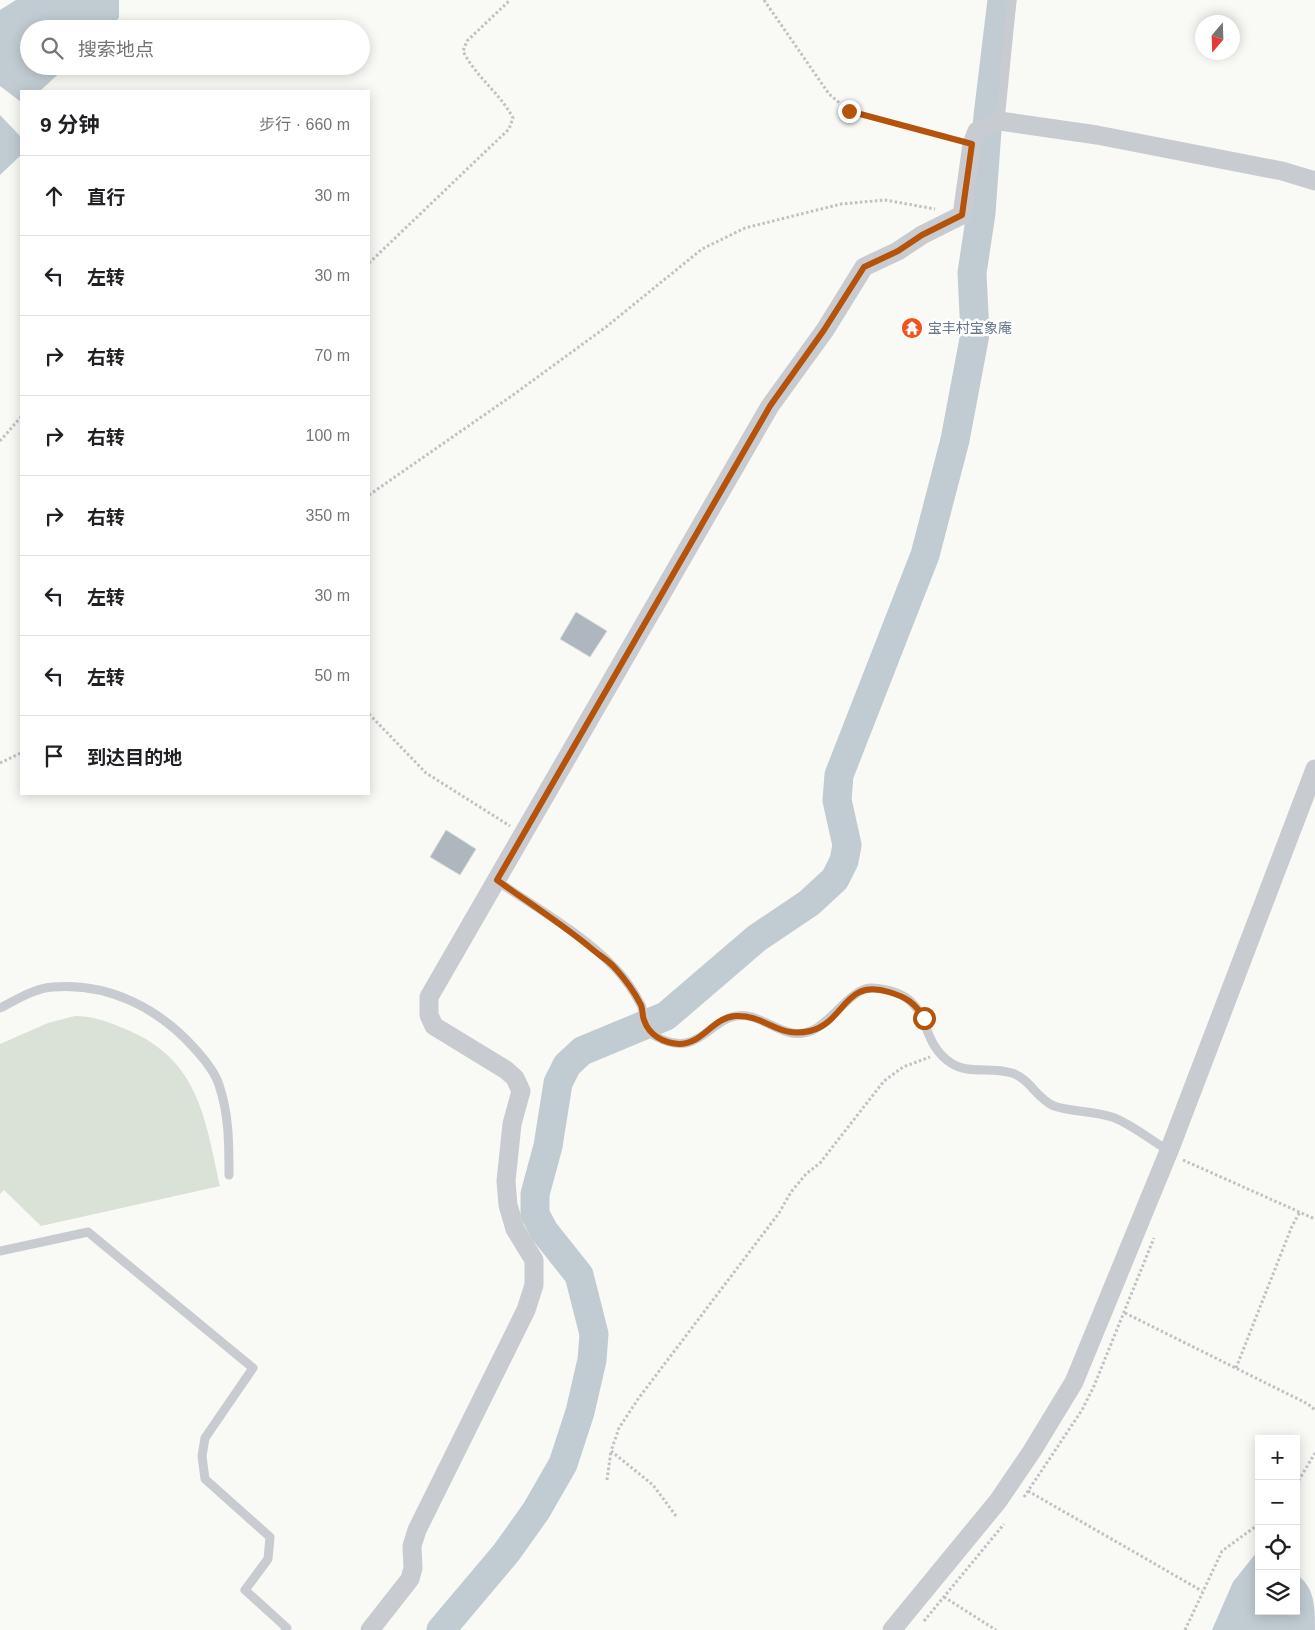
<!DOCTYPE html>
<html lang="zh">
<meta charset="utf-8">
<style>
body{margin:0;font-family:Helvetica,"Noto Sans SC",sans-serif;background:#f2f2f2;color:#202124}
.controls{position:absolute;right:15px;bottom:15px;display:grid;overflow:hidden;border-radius:0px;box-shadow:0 2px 12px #0003}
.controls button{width:45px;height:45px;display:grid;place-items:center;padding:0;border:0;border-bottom:1px solid #e0e0e0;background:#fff;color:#202124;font:25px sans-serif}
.compass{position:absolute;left:1195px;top:15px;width:45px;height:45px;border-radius:50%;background:#fff;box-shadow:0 2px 12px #0003;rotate:199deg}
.stop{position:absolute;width:15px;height:15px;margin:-11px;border:4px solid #b45309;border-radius:50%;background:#fff}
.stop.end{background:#b45309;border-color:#fff;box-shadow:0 1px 5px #0008}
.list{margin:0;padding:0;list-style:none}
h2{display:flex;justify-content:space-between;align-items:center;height:65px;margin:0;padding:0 20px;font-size:21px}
h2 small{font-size:16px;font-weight:400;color:#757577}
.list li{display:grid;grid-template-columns:32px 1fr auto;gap:15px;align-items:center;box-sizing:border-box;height:80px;padding:0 20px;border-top:1px solid #e0e0e0}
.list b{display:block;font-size:19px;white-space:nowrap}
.list em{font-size:16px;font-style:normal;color:#757577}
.icon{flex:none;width:28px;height:28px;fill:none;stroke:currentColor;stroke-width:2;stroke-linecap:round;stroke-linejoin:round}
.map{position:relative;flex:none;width:1315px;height:1630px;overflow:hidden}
.search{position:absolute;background:#fff;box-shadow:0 2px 12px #0003;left:20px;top:20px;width:350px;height:55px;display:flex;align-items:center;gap:12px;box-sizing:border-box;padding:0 18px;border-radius:28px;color:#757577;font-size:19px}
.panel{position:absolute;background:#fff;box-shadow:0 2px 12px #0003;left:20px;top:90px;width:350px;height:705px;border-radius:0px}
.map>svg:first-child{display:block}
.green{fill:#dae1d6}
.water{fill:#c1ccd2}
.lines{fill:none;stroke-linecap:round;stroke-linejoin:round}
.river{stroke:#c1ccd2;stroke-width:29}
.building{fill:#aeb7be;stroke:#dadad8}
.path{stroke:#bfc2c4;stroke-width:3;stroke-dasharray:2.5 2.5;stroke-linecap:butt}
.service{stroke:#c8ccd0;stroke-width:9}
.minor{stroke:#c8ccd0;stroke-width:19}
.route{stroke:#b45309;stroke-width:6}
.labels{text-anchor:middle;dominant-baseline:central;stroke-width:5;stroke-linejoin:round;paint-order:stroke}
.poi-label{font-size:14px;fill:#65788a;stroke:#fff;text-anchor:start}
</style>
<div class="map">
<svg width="1315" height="1630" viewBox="0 0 1315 1630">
<rect width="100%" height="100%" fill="#f9f9f6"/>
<path class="green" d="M75,1016C95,1016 111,1023 130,1031C199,1062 205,1118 220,1186L41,1226L4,1190L0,1194V1044L48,1023Z"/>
<g class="water">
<path d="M16,0H119V18L108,29H29V66H67L40,91H21V102L0,86V10Z"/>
<path d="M0,115L21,137V155L0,175Z"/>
<path d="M1256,1553L1259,1555V1611H1296V1574C1315,1587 1315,1607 1315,1630H1212L1233,1582Z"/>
</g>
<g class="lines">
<path class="river" d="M441,1630L506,1553L536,1511L563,1464L580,1412L592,1360L594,1334L579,1275L544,1231L535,1214V1194L548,1146L558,1083L567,1065L582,1051L666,1016L757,938L809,903L835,879L844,861L847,845L837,800L839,775L925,555L955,440L975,334L972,273L981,213L988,116L1002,0"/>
</g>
<g class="building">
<path d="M576,612L607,631L590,657L560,639Z"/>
<path d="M446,830L476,849L460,875L430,857Z"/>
</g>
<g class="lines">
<g class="path">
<path d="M764,0L829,94L849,111L957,139"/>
<path d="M369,263L509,129L513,118C500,93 475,76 463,51L467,41L510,0"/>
<path d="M0,441L21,417"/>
<path d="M369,495L513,395L606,327L702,249L745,228L841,204L885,200L935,209"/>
<path d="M369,714L426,773L510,826"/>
<path d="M0,763L21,753"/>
<path d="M1183,1160L1315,1219"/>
<path d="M1125,1313L1308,1404L1315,1410"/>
<path d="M1236,1368L1292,1226L1300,1212"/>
<path d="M607,1480L611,1451"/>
<path d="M1296,1485L1315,1453"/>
<path d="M1028,1491L1202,1591"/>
<path d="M1024,1497L1082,1410L1094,1386L1154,1238"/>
<path d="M676,1516L653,1485L611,1451L619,1428L638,1399L779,1213L791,1192L806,1174L820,1163L884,1081L903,1067L930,1057"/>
<path d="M944,1597L996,1630"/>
<path d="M924,1621L1004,1524"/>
<path d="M1185,1630L1222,1551L1259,1524"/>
</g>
<g class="service">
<path d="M1000,121L1012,0"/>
<path d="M497,881C535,907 583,934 615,968C624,977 635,993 641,1005C646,1017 643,1030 657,1037C705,1062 711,1006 752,1017C775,1024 791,1042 815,1029C832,1020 854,987 871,988C938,992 913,1038 951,1063C969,1075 991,1066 1012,1073C1030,1079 1037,1099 1054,1106C1072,1112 1093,1111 1112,1117C1130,1123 1152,1141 1169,1151"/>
<path d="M0,1008C16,1000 35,988 53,987C109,982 160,1009 196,1050C205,1060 215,1072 219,1085C229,1114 229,1144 229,1175"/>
<path d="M0,1251L88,1232L253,1368L205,1438L202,1456L205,1479L270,1537L268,1559L245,1590L287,1628L285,1630"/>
</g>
<g class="minor">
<path d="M370,1630L410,1579L413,1568L412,1546L417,1530L526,1310L534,1285V1260L515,1229L508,1205L506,1181L512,1124L521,1091L515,1078L506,1070L434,1026L429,1015V997L770,406L825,330L864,267L898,251L922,235L962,215L972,144L977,131L1000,121L1097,135L1282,171L1315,181"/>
<path d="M892,1630L998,1501L1032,1451L1074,1382L1169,1151L1315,769"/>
</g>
</g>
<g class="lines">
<path class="route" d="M849,111L972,144L962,215L922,235L898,251L864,267L824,330L770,406L497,880C529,903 562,924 592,949C599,955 609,961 615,968C624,978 635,993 641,1005C643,1010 642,1015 644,1020C649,1035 663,1043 679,1044C703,1044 712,1018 735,1016C765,1014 777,1039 810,1031C846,1022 843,978 889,992C906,997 915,1003 924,1018"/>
</g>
<defs>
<g id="temple-disc" transform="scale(1.125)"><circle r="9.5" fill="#f2531c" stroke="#fff"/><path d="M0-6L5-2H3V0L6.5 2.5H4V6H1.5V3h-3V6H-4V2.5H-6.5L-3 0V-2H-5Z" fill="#fff"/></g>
</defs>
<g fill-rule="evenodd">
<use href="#temple-disc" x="912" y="328"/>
</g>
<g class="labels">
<g class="poi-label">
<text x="928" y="328">宝丰村宝象庵</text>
</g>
</g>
</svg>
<div class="controls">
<button>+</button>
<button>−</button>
<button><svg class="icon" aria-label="locate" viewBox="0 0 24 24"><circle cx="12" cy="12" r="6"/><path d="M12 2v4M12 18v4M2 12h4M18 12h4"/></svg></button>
<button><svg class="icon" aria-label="layers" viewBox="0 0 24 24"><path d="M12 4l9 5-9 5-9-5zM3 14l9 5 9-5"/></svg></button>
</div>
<svg class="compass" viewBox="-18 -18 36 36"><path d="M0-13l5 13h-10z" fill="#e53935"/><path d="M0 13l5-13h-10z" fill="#757577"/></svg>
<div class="stop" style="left:924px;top:1018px"></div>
<div class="stop end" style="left:849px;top:111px"></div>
<div class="search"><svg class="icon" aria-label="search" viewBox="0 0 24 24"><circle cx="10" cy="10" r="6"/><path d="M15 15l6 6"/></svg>搜索地点</div>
<section class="panel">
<h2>9 分钟<small>步行 · 660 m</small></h2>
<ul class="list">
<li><svg class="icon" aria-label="ahead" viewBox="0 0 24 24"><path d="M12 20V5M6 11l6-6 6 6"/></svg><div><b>直行</b></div><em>30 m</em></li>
<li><svg class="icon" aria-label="left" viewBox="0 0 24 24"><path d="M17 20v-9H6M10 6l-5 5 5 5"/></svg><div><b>左转</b></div><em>30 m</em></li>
<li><svg class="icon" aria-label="right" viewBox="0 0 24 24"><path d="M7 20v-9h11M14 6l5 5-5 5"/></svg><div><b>右转</b></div><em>70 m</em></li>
<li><svg class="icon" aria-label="right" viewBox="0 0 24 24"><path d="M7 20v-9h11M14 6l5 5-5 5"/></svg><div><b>右转</b></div><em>100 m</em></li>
<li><svg class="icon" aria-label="right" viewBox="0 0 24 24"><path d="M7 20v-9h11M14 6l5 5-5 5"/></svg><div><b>右转</b></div><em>350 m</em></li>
<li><svg class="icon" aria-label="left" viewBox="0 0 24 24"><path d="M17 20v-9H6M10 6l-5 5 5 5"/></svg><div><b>左转</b></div><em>30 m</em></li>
<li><svg class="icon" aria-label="left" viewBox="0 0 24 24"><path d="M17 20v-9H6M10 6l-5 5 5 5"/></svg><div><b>左转</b></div><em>50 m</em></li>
<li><svg class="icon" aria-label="arrive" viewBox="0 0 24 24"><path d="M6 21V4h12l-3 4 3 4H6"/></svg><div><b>到达目的地</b></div></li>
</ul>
</section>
</div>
